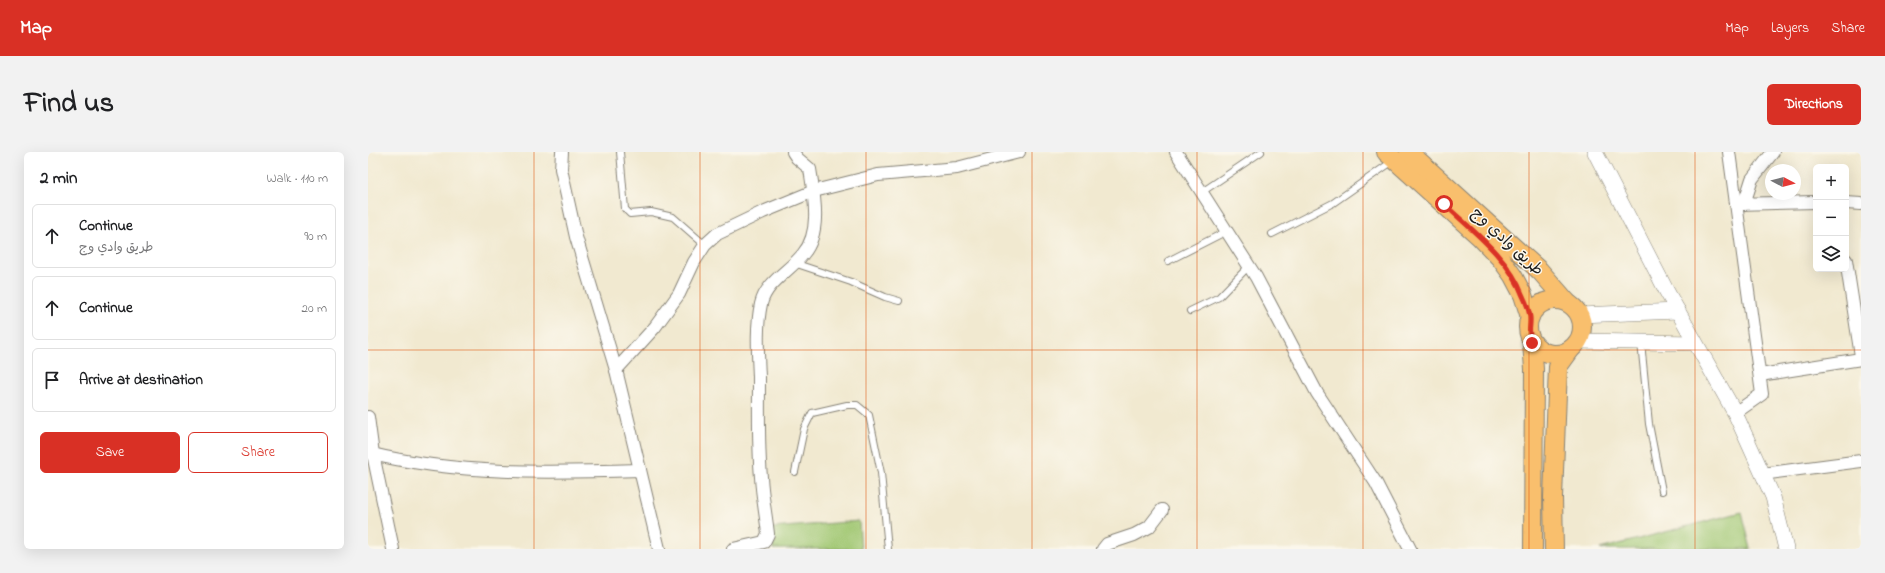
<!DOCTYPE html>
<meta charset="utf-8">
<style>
body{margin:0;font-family:"Indie Flower","Playpen Sans Arabic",sans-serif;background:#f2f2f2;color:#202124}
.controls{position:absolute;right:12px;top:12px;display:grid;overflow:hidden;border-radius:6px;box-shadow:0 4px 16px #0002}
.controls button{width:36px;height:36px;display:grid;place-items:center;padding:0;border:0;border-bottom:1px solid #e0e0e0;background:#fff;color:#202124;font:20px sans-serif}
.compass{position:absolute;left:1397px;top:12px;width:36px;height:36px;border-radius:50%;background:#fff;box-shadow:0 4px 16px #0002;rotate:97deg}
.stop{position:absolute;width:12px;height:12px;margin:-9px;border:3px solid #d93025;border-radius:50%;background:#fff}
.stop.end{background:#d93025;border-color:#fff;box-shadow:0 1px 4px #0008}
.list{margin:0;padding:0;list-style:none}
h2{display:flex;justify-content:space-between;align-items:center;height:52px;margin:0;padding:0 16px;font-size:17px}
h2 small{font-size:13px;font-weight:400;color:#757577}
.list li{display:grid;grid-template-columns:26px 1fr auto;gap:12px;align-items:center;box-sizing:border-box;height:64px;margin:0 8px 8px;padding:0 8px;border:1px solid #e0e0e0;border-radius:6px}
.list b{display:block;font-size:15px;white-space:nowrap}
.list p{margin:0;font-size:13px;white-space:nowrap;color:#757577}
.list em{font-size:13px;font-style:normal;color:#757577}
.actions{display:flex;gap:8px;padding:12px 16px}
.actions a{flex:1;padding:9px 0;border:1px solid #d93025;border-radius:6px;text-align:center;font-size:14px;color:#d93025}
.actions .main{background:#d93025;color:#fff}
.icon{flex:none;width:22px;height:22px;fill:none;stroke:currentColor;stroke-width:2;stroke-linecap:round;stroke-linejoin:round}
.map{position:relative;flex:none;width:1493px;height:397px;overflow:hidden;border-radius:6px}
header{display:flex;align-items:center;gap:24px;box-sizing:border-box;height:56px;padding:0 20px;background:#d93025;color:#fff}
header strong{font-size:19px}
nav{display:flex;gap:22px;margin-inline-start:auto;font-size:14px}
.intro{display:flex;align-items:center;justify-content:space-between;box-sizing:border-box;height:96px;padding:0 24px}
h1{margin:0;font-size:28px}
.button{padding:10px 18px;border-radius:6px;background:#d93025;color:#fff;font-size:14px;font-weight:700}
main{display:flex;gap:24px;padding:0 24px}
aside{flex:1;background:#fff;border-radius:6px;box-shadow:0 4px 16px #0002}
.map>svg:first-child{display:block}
.green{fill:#a0c772;stroke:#5e7247}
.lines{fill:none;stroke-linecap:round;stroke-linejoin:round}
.service-casing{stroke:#868276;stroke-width:8}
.minor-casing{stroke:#868276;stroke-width:14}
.tertiary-casing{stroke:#868276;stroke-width:16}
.primary-casing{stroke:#868276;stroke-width:20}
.service{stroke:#fff;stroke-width:6}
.minor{stroke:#fff;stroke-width:12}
.tertiary{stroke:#fff;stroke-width:15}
.primary{stroke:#f9bf6d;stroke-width:18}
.route{stroke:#d93025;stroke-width:5}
.grid{fill:none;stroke:#de560d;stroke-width:1;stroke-opacity:0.55}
.labels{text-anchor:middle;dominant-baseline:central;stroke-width:3;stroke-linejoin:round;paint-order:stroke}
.street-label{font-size:16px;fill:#1c1c1c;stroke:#fbf7ec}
</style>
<header>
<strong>Map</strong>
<nav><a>Map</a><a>Layers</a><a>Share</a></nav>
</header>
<div class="intro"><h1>Find us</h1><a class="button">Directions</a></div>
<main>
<aside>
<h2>2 min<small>Walk · 110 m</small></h2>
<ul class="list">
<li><svg class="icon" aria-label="ahead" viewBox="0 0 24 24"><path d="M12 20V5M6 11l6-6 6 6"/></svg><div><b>Continue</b><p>طريق وادي وج</p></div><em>90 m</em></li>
<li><svg class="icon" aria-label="ahead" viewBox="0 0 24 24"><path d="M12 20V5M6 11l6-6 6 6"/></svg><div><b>Continue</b></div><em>20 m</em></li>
<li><svg class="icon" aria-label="arrive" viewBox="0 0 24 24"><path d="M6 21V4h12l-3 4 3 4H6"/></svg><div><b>Arrive at destination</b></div></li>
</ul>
<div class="actions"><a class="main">Save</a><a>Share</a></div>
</aside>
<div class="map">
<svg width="1493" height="397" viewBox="0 0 1493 397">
<rect width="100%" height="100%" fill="#fbf7ec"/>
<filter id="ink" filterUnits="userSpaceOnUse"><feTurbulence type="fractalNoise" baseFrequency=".025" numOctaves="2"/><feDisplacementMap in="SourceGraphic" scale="8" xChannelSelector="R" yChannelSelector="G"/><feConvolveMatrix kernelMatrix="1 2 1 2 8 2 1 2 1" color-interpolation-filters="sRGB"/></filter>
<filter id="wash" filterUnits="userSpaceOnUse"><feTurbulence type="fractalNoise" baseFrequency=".012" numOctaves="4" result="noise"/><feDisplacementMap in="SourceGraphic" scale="16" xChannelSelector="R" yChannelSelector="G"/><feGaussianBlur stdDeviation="0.9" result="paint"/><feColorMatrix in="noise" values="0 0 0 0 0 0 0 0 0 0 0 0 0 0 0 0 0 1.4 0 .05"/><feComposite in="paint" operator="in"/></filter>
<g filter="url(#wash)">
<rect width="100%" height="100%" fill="#f1e9d0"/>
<g class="green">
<path d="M1374,360L1383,397H1232Z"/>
<path d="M491,369L493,397H405L404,376Z"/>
</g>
</g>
<g filter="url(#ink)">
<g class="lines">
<g class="service-casing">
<g id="service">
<path d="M252,0L257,57L262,62L283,60L305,65L337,93"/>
<path d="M834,40L893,0"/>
<path d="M904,82L965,51L1025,9"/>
<path d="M800,109L859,79"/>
<path d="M426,111L483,130L517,145L531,149"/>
<path d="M822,159L851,145L881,114"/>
<path d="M1273,190L1281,272L1294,339"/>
<path d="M427,320L436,277L444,261L479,253H489L501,263L513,321L520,397"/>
</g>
</g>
<g class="minor-casing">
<g id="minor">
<path d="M194,0L193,17L208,85L248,218L291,397"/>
<path d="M808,0L888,125L949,241L1008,331L1042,397"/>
<path d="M1361,0L1394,242L1367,261"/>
<path d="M1478,51L1493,52"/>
<path d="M1368,52L1448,50"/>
<path d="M1376,52L1384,27L1405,0"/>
<path d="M1478,108L1493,204"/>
<path d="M248,218L287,175L311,142L326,110L337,93L349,82L395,60L446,39L510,23L589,16L651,0"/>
<path d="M1392,223L1493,207"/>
<path d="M0,265L5,302L25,397"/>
<path d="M0,301C89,323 181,321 272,318"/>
<path d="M1394,322L1493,309"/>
<path d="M365,397L396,390L400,382C398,363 394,344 393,325C390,292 391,258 391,225C390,202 388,175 393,152C398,130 422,119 435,102C454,80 446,43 442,17L429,6L425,0"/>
<path d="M735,397L739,392L766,383L781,375L794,358"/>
</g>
</g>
<g class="tertiary-casing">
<g id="tertiary">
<path d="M1227,0L1298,138L1367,261L1405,345L1418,397"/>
<path d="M1211,163L1310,159"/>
<path d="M1210,189L1327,191"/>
</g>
</g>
<g class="primary-casing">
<g id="primary">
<path d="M1018,0L1112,85L1132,106L1145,124L1155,143L1162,165"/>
<path d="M1041,0L1172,119L1199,150"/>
<circle cx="1187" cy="175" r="27"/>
<path d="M1164,191L1166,217L1165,397"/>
<path d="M1186,397L1185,345L1190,215L1203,197"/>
</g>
</g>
<use href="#service" class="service"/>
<use href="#minor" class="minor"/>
<use href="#tertiary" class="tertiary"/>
<use href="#primary" class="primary"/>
</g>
</g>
<g class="lines" filter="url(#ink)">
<path class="route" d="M1076,52C1105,79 1141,106 1155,144C1158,150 1161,158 1162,165C1163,176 1159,179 1164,191"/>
</g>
<path class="grid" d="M166,0V397M332,0V397M498,0V397M664,0V397M829,0V397M995,0V397M1161,0V397M1327,0V397M0,198H1493"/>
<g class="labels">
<g class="street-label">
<text transform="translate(1139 90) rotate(43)">طريق وادي وج</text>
</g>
</g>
</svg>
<div class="controls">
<button>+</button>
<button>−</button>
<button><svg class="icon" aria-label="layers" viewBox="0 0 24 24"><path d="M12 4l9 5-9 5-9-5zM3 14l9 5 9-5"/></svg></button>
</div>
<svg class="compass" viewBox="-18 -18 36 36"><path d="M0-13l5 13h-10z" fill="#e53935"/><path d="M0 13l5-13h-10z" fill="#757577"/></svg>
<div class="stop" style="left:1076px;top:52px"></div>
<div class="stop end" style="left:1164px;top:191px"></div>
</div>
</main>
